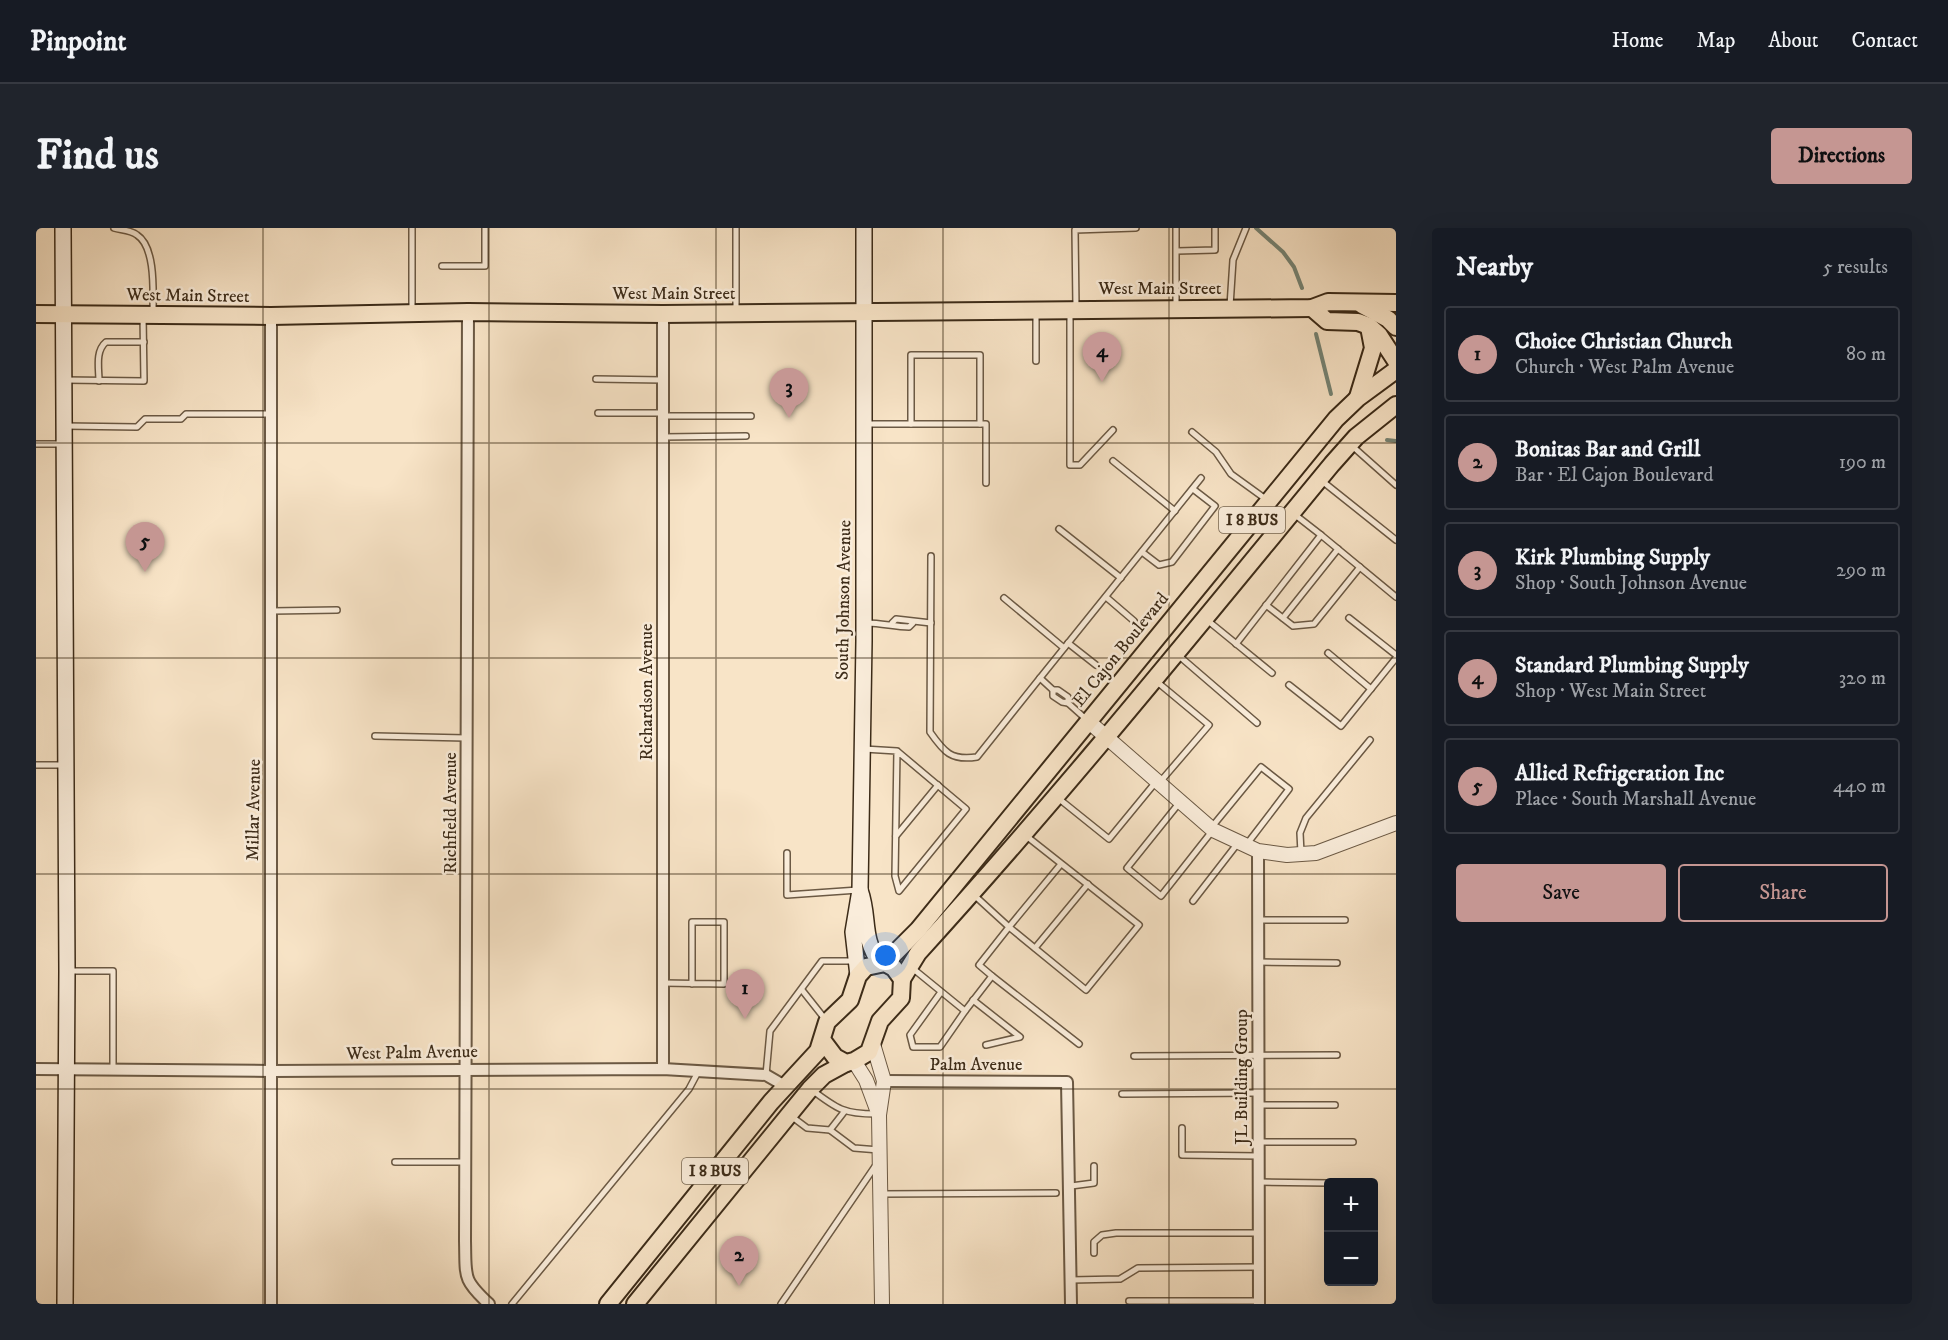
<!DOCTYPE html>
<meta charset="utf-8">
<style>
body{margin:0;font-family:"IM FELL DW Pica",serif;background:#20242c;color:#f1f3f6}
.controls{position:absolute;right:18px;bottom:18px;display:grid;overflow:hidden;border-radius:6px;box-shadow:0 6px 24px #0002}
.controls button{width:54px;height:54px;display:grid;place-items:center;padding:0;border:0;border-bottom:2px solid #363941;background:#171b24;color:#f1f3f6;font:30px sans-serif}
.you{position:absolute;left:850px;top:728px;width:21px;height:21px;margin:-15px;border:4px solid #fff;border-radius:50%;background:#1a73e8;box-shadow:0 0 0 9px #1a73e833}
.badge{display:grid;place-items:center;width:39px;height:39px;border-radius:50%;background:#c59692;color:#111;font-size:20px;font-weight:700}
.pin{position:absolute;translate:-50% -50px;filter:drop-shadow(0 2px 3px #0008)}
.pin::after{content:'';position:absolute;top:32px;width:21px;height:18px;background:inherit;clip-path:polygon(0 0,100% 0,50% 100%)}
.list{margin:0;padding:0;list-style:none}
h2{display:flex;justify-content:space-between;align-items:center;height:78px;margin:0;padding:0 24px;font-size:26px}
h2 small{font-size:20px;font-weight:400;color:#9ea1a6}
.list li{display:grid;grid-template-columns:39px 1fr auto;gap:18px;align-items:center;box-sizing:border-box;height:96px;margin:0 12px 12px;padding:0 12px;border:2px solid #363941;border-radius:6px}
.list b{display:block;font-size:22px;white-space:nowrap}
.list p{margin:0;font-size:20px;white-space:nowrap;color:#9ea1a6}
.list em{font-size:20px;font-style:normal;color:#9ea1a6}
.actions{display:flex;gap:12px;padding:18px 24px}
.actions a{flex:1;padding:14px 0;border:2px solid #c59692;border-radius:6px;text-align:center;font-size:21px;color:#c59692}
.actions .main{background:#c59692;color:#111}
.map{position:relative;flex:none;width:1360px;height:1076px;overflow:hidden;border-radius:6px}
header{display:flex;align-items:center;gap:36px;box-sizing:border-box;height:84px;padding:0 30px;background:#171b24;border-bottom:2px solid #363941}
header strong{font-size:28px}
nav{display:flex;gap:33px;margin-inline-start:auto;font-size:21px}
.intro{display:flex;align-items:center;justify-content:space-between;box-sizing:border-box;height:144px;padding:0 36px}
h1{margin:0;font-size:42px}
.button{padding:15px 27px;border-radius:6px;background:#c59692;color:#111;font-size:21px;font-weight:700}
main{display:flex;gap:36px;padding:0 36px}
aside{flex:1;background:#171b24;border-radius:6px;box-shadow:0 6px 24px #0002}
.map>svg:first-child{display:block}
.lines{fill:none;stroke-linecap:round;stroke-linejoin:round}
.stream{stroke:#768475;stroke-width:4}
.service-casing{stroke:#6b5944;stroke-width:8}
.minor-casing{stroke:#6b5944;stroke-width:14}
.tertiary-casing{stroke:#6b5944;stroke-width:16}
.secondary-casing{stroke:#3c2b18;stroke-width:18}
.primary-casing{stroke:#3c2b18;stroke-width:20}
.service{stroke:#faeddb;stroke-width:5}
.minor{stroke:#faeddb;stroke-width:10}
.tertiary{stroke:#faeddb;stroke-width:14}
.secondary{stroke:#faeddb;stroke-width:15}
.primary{stroke:#f8e4c7;stroke-width:16}
.grid{fill:none;stroke:#3c2b18;stroke-width:1.5;stroke-opacity:0.55}
.labels{text-anchor:middle;dominant-baseline:central;stroke-width:5;stroke-linejoin:round;paint-order:stroke}
.shield{fill:#faeddb;stroke:#756552;stroke-width:1.5}
.shield-label{font-size:16px;font-weight:bold;fill:#3c2b18}
.street-label{font-size:18px;fill:#3c2b18;stroke:#faeddb}
</style>
<header>
<strong>Pinpoint</strong>
<nav><a>Home</a><a>Map</a><a>About</a><a>Contact</a></nav>
</header>
<div class="intro"><h1>Find us</h1><a class="button">Directions</a></div>
<main>
<div class="map">
<svg width="1360" height="1076" viewBox="0 0 1360 1076">
<rect width="100%" height="100%" fill="#f8e4c7"/>
<filter id="stains"><feTurbulence type="fractalNoise" baseFrequency=".00333" numOctaves="4"/><feColorMatrix values="0 0 0 0 .2 0 0 0 0 .09 0 0 0 0 .02 0 0 0 .5 -.17"/></filter>
<radialGradient id="worn" r=".72"><stop offset=".6" stop-color="#630" stop-opacity="0"/><stop offset="1" stop-color="#630" stop-opacity=".3"/></radialGradient>
<g class="lines">
<g class="stream">
<path d="M1220,0L1247,24L1258,39L1266,60"/>
<path d="M1280,106L1295,166"/>
<path d="M1351,212L1360,213"/>
</g>
<g class="service-casing">
<g id="service">
<path d="M78,0C85,2 95,2 101,7C120,19 117,65 117,85"/>
<path d="M376,0V83"/>
<path d="M700,0V82"/>
<path d="M1140,0V79"/>
<path d="M1141,23L1179,22V0"/>
<path d="M406,38H449V0"/>
<path d="M1194,78L1197,32L1210,0"/>
<path d="M1040,79L1039,2L1100,0"/>
<path d="M1000,86V133"/>
<path d="M1034,86V237H1044L1077,202"/>
<path d="M560,151L627,152"/>
<path d="M29,152L108,153L107,88"/>
<path d="M63,153C63,141 59,123 70,114H108"/>
<path d="M562,185H627"/>
<path d="M627,188H715"/>
<path d="M830,196H950V255"/>
<path d="M875,196V127H944V196"/>
<path d="M29,198L101,199L109,191H145L150,186H235"/>
<path d="M1156,204L1180,224L1195,246L1231,272"/>
<path d="M627,209L710,208"/>
<path d="M0,216H26"/>
<path d="M1315,217L1360,257"/>
<path d="M1077,233L1139,283"/>
<path d="M1286,253L1360,312"/>
<path d="M1258,286L1285,307"/>
<path d="M1023,301L1085,350"/>
<path d="M1106,324L1123,337L1136,334L1179,278L1157,261"/>
<path d="M895,328L894,504C908,524 915,533 941,529L1004,450L1017,462V468L1026,474L1032,475"/>
<path d="M1070,369L1098,393"/>
<path d="M968,370L1028,420"/>
<path d="M1230,377L1257,398L1278,396L1324,339"/>
<path d="M236,383L301,382"/>
<path d="M1247,390L1302,321"/>
<path d="M1313,390L1360,427"/>
<path d="M1171,392L1236,445"/>
<path d="M831,395C846,395 859,399 873,399L877,395"/>
<path d="M856,395L860,391L895,395"/>
<path d="M1032,415L1060,437"/>
<path d="M1200,416L1285,307L1360,369"/>
<path d="M1292,425L1335,461"/>
<path d="M1142,427L1221,495"/>
<path d="M1004,450L1165,250"/>
<path d="M1120,453L1173,497L1124,554"/>
<path d="M1253,457L1305,498L1360,430"/>
<path d="M1017,462H1022L1032,469V475L1051,492"/>
<path d="M339,508L430,510"/>
<path d="M828,521L861,523L930,581L863,663L859,648L861,523"/>
<path d="M0,537H28"/>
<path d="M1022,570L1073,611L1119,555"/>
<path d="M1144,574L1091,640L1125,668L1177,602"/>
<path d="M1175,600L1225,539L1253,561L1211,616"/>
<path d="M989,607L1103,697L1050,762L973,699L1025,636"/>
<path d="M860,608L902,557"/>
<path d="M751,625V667L822,662"/>
<path d="M1265,625L1264,605L1270,590L1334,512"/>
<path d="M1157,673L1202,615"/>
<path d="M1222,692H1309"/>
<path d="M999,720L1052,656"/>
<path d="M1222,734L1301,735"/>
<path d="M875,739L929,783L904,819H877L874,807L905,764"/>
<path d="M33,743H77V842"/>
<path d="M956,748L1043,816"/>
<path d="M627,755L688,756V694H656V756"/>
<path d="M766,762L789,791"/>
<path d="M937,772L984,809L950,817"/>
<path d="M929,783L956,748L943,737L973,699L938,667"/>
<path d="M1098,828L1301,827"/>
<path d="M730,847L734,803L786,733H819"/>
<path d="M776,862C801,881 808,886 840,886"/>
<path d="M1086,866L1222,865"/>
<path d="M1223,877H1299"/>
<path d="M755,888L771,900L794,902L818,920L843,922"/>
<path d="M1146,900V927L1223,928"/>
<path d="M794,902L808,884"/>
<path d="M1223,914H1317"/>
<path d="M359,934H429"/>
<path d="M1223,954L1292,955"/>
<path d="M1035,958L1058,955V938"/>
<path d="M845,966L1020,965"/>
<path d="M1058,1025V1014L1066,1007L1080,1005H1223"/>
<path d="M1035,1052L1084,1051L1102,1040L1223,1039"/>
<path d="M1093,1073H1223"/>
<path d="M476,1076L653,861L662,844"/>
<path d="M745,1076L840,937"/>
</g>
</g>
<g class="minor-casing">
<g id="minor">
<path d="M432,84L429,1013C430,1049 426,1051 453,1076"/>
<path d="M627,86V841"/>
<path d="M235,88V1076"/>
<path d="M1222,623L1223,1076"/>
<path d="M0,841L235,843L627,841L730,847L749,858"/>
<path d="M848,853L1031,854L1035,1076"/>
</g>
</g>
<g class="tertiary-casing">
<g id="tertiary">
<path d="M1052,493L1177,602L1222,623L1251,627L1280,625L1360,595"/>
<path d="M818,833L830,852L843,887L848,853L837,816"/>
<path d="M843,887L846,1076"/>
</g>
</g>
<g class="secondary-casing">
<g id="secondary">
<path d="M27,0L31,743L29,1076"/>
<path d="M824,662L828,413V0"/>
<path d="M822,748L817,704L824,662C834,690 825,709 844,735"/>
</g>
</g>
<g class="primary-casing">
<g id="primary">
<path d="M1326,77L1352,91L1360,99"/>
<path d="M1276,80L1291,93L1322,94L1333,98L1343,107L1360,133"/>
<path d="M0,86L235,88L432,84L627,86L1276,80L1292,74L1360,75"/>
<path d="M1322,169L1337,120L1333,99"/>
<path d="M849,735L882,702L1300,191L1322,170L1360,142"/>
<path d="M866,751L882,725C1026,567 1160,401 1296,236L1320,209L1360,177"/>
<path d="M572,1076L735,874L782,823L791,794L814,772L822,748L830,739L849,735L858,740L866,751L865,770L844,793L833,824L818,833L810,835L799,829L787,813"/>
<path d="M599,1076L774,861L788,847L810,835"/>
</g>
</g>
<use href="#service" class="service"/>
<use href="#minor" class="minor"/>
<use href="#tertiary" class="tertiary"/>
<use href="#secondary" class="secondary"/>
<use href="#primary" class="primary"/>
</g>
<path class="grid" d="M227,0V1076M453,0V1076M680,0V1076M907,0V1076M1133,0V1076M0,215H1360M0,430H1360M0,646H1360M0,861H1360"/>
<g class="labels">
<g class="shield">
<rect x="1183" y="279" width="66" height="26" rx="4.5"/>
<rect x="646" y="930" width="66" height="26" rx="4.5"/>
</g>
<g class="shield-label">
<text x="1216" y="292">I 8 BUS</text>
<text x="679" y="943">I 8 BUS</text>
</g>
<g class="street-label">
<text x="1124" y="61">West Main Street</text>
<text x="638" y="66">West Main Street</text>
<text transform="translate(152 68) rotate(1)">West Main Street</text>
<text transform="translate(808 372) rotate(-89)">South Johnson Avenue</text>
<text transform="translate(1085 422) rotate(-51)">El Cajon Boulevard</text>
<text transform="translate(611 464) rotate(-90)">Richardson Avenue</text>
<text transform="translate(218 582) rotate(-89)">Millar Avenue</text>
<text transform="translate(415 585) rotate(-90)">Richfield Avenue</text>
<text transform="translate(376 825) rotate(-1)">West Palm Avenue</text>
<text x="940" y="837">Palm Avenue</text>
<text transform="translate(1206 849) rotate(-90)">JL Building Group</text>
</g>
</g>
<rect width="100%" height="100%" filter="url(#stains)"/>
<rect width="100%" height="100%" fill="url(#worn)"/>
</svg>
<div class="controls">
<button>+</button>
<button>−</button>
</div>
<div class="you"></div>
<div class="pin badge" style="left:709px;top:791px">1</div>
<div class="pin badge" style="left:703px;top:1058px">2</div>
<div class="pin badge" style="left:753px;top:190px">3</div>
<div class="pin badge" style="left:1066px;top:154px">4</div>
<div class="pin badge" style="left:109px;top:344px">5</div>
</div>
<aside>
<h2>Nearby<small>5 results</small></h2>
<ul class="list">
<li><span class="badge">1</span><div><b>Choice Christian Church</b><p>Church · West Palm Avenue</p></div><em>80 m</em></li>
<li><span class="badge">2</span><div><b>Bonitas Bar and Grill</b><p>Bar · El Cajon Boulevard</p></div><em>190 m</em></li>
<li><span class="badge">3</span><div><b>Kirk Plumbing Supply</b><p>Shop · South Johnson Avenue</p></div><em>290 m</em></li>
<li><span class="badge">4</span><div><b>Standard Plumbing Supply</b><p>Shop · West Main Street</p></div><em>320 m</em></li>
<li><span class="badge">5</span><div><b>Allied Refrigeration Inc</b><p>Place · South Marshall Avenue</p></div><em>440 m</em></li>
</ul>
<div class="actions"><a class="main">Save</a><a>Share</a></div>
</aside>
</main>
